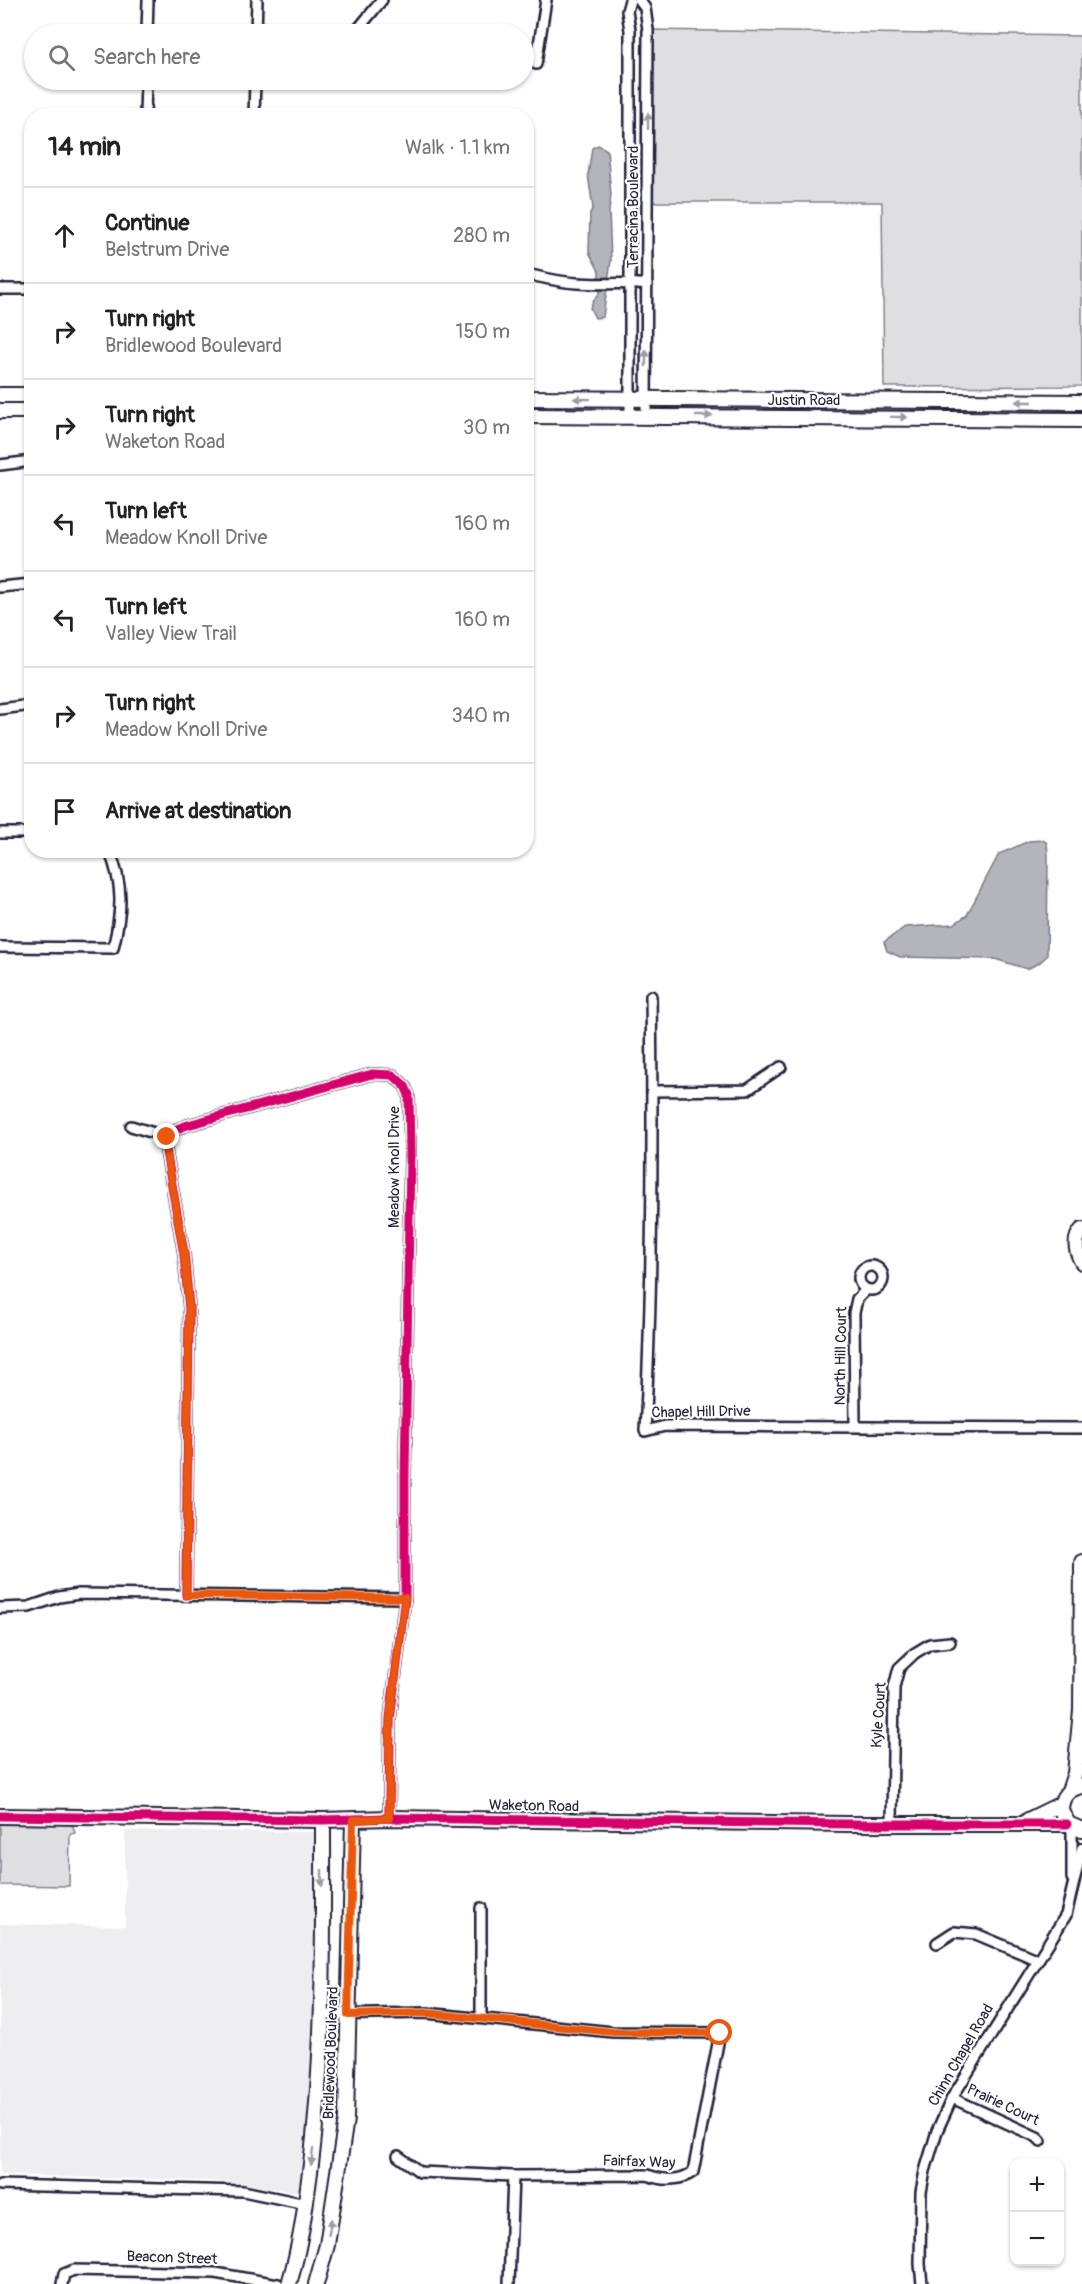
<!DOCTYPE html>
<meta charset="utf-8">
<style>
body{margin:0;font-family:Pangolin,sans-serif;background:#f6f6f6;color:#222}
.controls{position:absolute;right:18px;bottom:18px;display:grid;overflow:hidden;border-radius:12px;box-shadow:0 2px 4px #0004}
.controls button{width:54px;height:54px;display:grid;place-items:center;padding:0;border:0;border-bottom:2px solid #e0e0e0;background:#fff;color:#222;font:30px sans-serif}
.stop{position:absolute;width:18px;height:18px;margin:-14px;border:4px solid #ea580c;border-radius:50%;background:#fff}
.stop.end{background:#ea580c;border-color:#fff;box-shadow:0 2px 6px #0008}
.list{margin:0;padding:0;list-style:none}
h2{display:flex;justify-content:space-between;align-items:center;height:78px;margin:0;padding:0 24px;font-size:26px}
h2 small{font-size:20px;font-weight:400;color:#767676}
.list li{display:grid;grid-template-columns:39px 1fr auto;gap:18px;align-items:center;box-sizing:border-box;height:96px;padding:0 24px;border-top:2px solid #e0e0e0}
.list b{display:block;font-size:22px;white-space:nowrap}
.list p{margin:0;font-size:20px;white-space:nowrap;color:#767676}
.list em{font-size:20px;font-style:normal;color:#767676}
.icon{flex:none;width:33px;height:33px;fill:none;stroke:currentColor;stroke-width:2;stroke-linecap:round;stroke-linejoin:round}
.map{position:relative;flex:none;width:1082px;height:2284px;overflow:hidden}
.search{position:absolute;background:#fff;box-shadow:0 2px 4px #0004;left:24px;top:24px;width:510px;height:66px;display:flex;align-items:center;gap:15px;box-sizing:border-box;padding:0 21px;border-radius:33px;color:#767676;font-size:22px}
.panel{position:absolute;background:#fff;box-shadow:0 2px 4px #0004;left:24px;top:108px;width:510px;height:750px;border-radius:24px}
.map>svg:first-child{display:block}
.built{fill:#eeeef1}
.green{fill:#dfdfe2;stroke:#80808e;stroke-width:1.5}
.water{fill:#b4b4bc;stroke:#7a7a88;stroke-width:1.5}
.lines{fill:none;stroke-linecap:round;stroke-linejoin:round}
.street-casing{stroke:#22223b;stroke-width:14}
.secondary-casing{stroke:#22223b;stroke-width:18}
.street{stroke:#fff;stroke-width:9}
.secondary{stroke:#fff;stroke-width:14}
.cycleway-casing{stroke:#fff;stroke-width:13}
.cycleway{stroke:#d6006c;stroke-width:9}
.oneway{fill:#9c9ca7}
.route{stroke:#ea580c;stroke-width:8}
.labels{text-anchor:middle;dominant-baseline:central;stroke-width:4.5;stroke-linejoin:round;paint-order:stroke}
.street-label{font-size:15px;fill:#22223b;stroke:#fff}
</style>
<div class="map">
<svg width="1082" height="2284" viewBox="0 0 1082 2284">
<rect width="100%" height="100%" fill="#fff"/>
<filter id="ink" filterUnits="userSpaceOnUse"><feTurbulence type="fractalNoise" baseFrequency=".0167" numOctaves="2"/><feDisplacementMap in="SourceGraphic" scale="12" xChannelSelector="R" yChannelSelector="G"/><feConvolveMatrix kernelMatrix="1 2 1 2 8 2 1 2 1" color-interpolation-filters="sRGB"/></filter>
<g filter="url(#ink)">
<path class="built" d="M125,1831L315,1832L312,2094L309,2140L299,2192L216,2181L0,2175V1924L125,1926Z"/>
<g class="green">
<path d="M646,30L1082,36V386L884,387L882,202H645Z"/>
<path d="M0,1824H72L75,1833L70,1834L69,1886L0,1885Z"/>
</g>
<g class="water">
<path d="M598,145L607,150L611,195L609,211L611,260L603,317L595,318L590,308L593,301L599,294V271L589,252L590,213L593,208L588,175L592,148Z"/>
<path d="M1043,840L1047,843L1048,855L1047,956L1039,963L1027,969L995,959L900,957L887,951L884,942L905,927L954,924L967,915L999,854L1029,841Z"/>
</g>
<g class="lines">
<g class="street-casing">
<g id="street">
<path d="M639,0L645,8L648,30L646,416"/>
<path d="M147,34L148,0"/>
<path d="M256,34L257,0"/>
<path d="M354,34L382,0"/>
<path d="M536,64L546,0"/>
<path d="M145,116L146,80"/>
<path d="M254,116L255,80"/>
<path d="M526,274C543,278 560,282 577,283C601,285 624,282 647,285"/>
<path d="M0,289H32"/>
<path d="M630,416V30L627,11L630,0"/>
<path d="M0,465L32,461"/>
<path d="M0,587L32,584"/>
<path d="M0,709L32,705"/>
<path d="M0,833H32"/>
<path d="M0,947L113,948C122,912 124,885 109,850"/>
<path d="M651,996C653,1141 653,1286 645,1431L665,1426L1082,1428"/>
<path d="M652,1091L747,1090L781,1067"/>
<path d="M131,1126L167,1137"/>
<circle cx="871" cy="1278" r="12"/>
<path d="M855,1426L854,1313L857,1299L866,1290"/>
<path d="M186,1595L189,1308L184,1254L165,1145C169,1131 175,1129 188,1125L372,1074L393,1075L405,1086L409,1095L410,1155L405,1477V1598L390,1719L389,1818"/>
<path d="M0,1608L29,1607L59,1597L79,1594L405,1598"/>
<path d="M892,1824L894,1687L899,1668L915,1653L930,1644L950,1642"/>
<path d="M1072,1878V1827"/>
<path d="M481,1908V2018"/>
<path d="M937,1943L954,1932L976,1934L1038,1960"/>
<path d="M321,2015L426,2013L613,2032L720,2033L693,2172C681,2181 662,2181 648,2175L513,2176L420,2172L398,2156"/>
<path d="M952,2098L1037,2137L1041,2141"/>
<path d="M0,2185L243,2191L306,2204"/>
<path d="M62,2284L64,2274L74,2270L215,2273L278,2284"/>
<path d="M509,2284L513,2176"/>
<path d="M922,2284L920,2264L921,2192L925,2171L937,2131L952,2098L1066,1915L1082,1848"/>
</g>
</g>
<g class="secondary-casing">
<g id="secondary">
<path d="M0,395H32"/>
<path d="M526,398L1082,402"/>
<path d="M0,411H32"/>
<path d="M526,416L1082,420"/>
<path d="M1082,1230C1073,1240 1076,1251 1082,1262"/>
<path d="M1082,1786C1069,1788 1061,1796 1061,1810L1068,1824L1082,1830"/>
<path d="M1069,1791L1075,1773L1081,1710L1082,1562"/>
<path d="M0,1816L323,1820L389,1818L848,1824H1067"/>
<path d="M1028,1820L1061,1804"/>
<path d="M289,2284C300,2247 305,2210 310,2172C325,2055 323,1937 323,1820"/>
<path d="M316,2284L327,2245L346,2119L353,1820"/>
</g>
</g>
<use href="#street" class="street"/>
<use href="#secondary" class="secondary"/>
<g class="cycleway-casing">
<g id="cycleway">
<path d="M186,1595L189,1308L184,1254L165,1145C169,1131 175,1129 188,1125L372,1074L393,1075L405,1086L409,1095L410,1155L405,1477V1598L390,1719L389,1818"/>
<path d="M0,1816L323,1820L389,1818L848,1824H1067"/>
</g>
</g>
<use href="#cycleway" class="cycleway"/>
</g>
<defs><path id="oneway-solid" d="M-6-.8H1V-3.2L6.5 0L1 3.2V.8H-6Z" transform="scale(1.5)"/></defs>
<g class="oneway">
<use href="#oneway-solid" transform="translate(648 121) rotate(-90)"/>
<use href="#oneway-solid" transform="translate(646 358) rotate(-89)"/>
<use href="#oneway-solid" transform="translate(582 399) rotate(-179)"/>
<use href="#oneway-solid" transform="translate(1024 402) rotate(-180)"/>
<use href="#oneway-solid" transform="translate(704 416)"/>
<use href="#oneway-solid" transform="translate(899 417) rotate(1)"/>
<use href="#oneway-solid" transform="translate(322 1878) rotate(90)"/>
<use href="#oneway-solid" transform="translate(312 2157) rotate(97)"/>
<use href="#oneway-solid" transform="translate(330 2227) rotate(-80)"/>
</g>
</g>
<g class="lines" filter="url(#ink)">
<path class="route" d="M167,1137L165,1145L184,1254L189,1308L186,1595L405,1598L390,1719L389,1818L353,1820L348,2015L426,2013L613,2032L720,2033"/>
</g>
<g class="labels">
<g class="street-label">
<text transform="translate(633 207) rotate(-90)">Terracina Boulevard</text>
<text x="804" y="400">Justin Road</text>
<text transform="translate(394 1167) rotate(-90)">Meadow Knoll Drive</text>
<text transform="translate(841 1356) rotate(-89)">North Hill Court</text>
<text transform="translate(701 1412) rotate(-1)">Chapel Hill Drive</text>
<text transform="translate(879 1715) rotate(-86)">Kyle Court</text>
<text transform="translate(534 1806) rotate(1)">Waketon Road</text>
<text transform="translate(331 2053) rotate(-88)">Bridlewood Boulevard</text>
<text transform="translate(961 2055) rotate(-60)">Chinn Chapel Road</text>
<text transform="translate(1003 2105) rotate(25)">Prairie Court</text>
<text transform="translate(639 2162) rotate(2)">Fairfax Way</text>
<text transform="translate(172 2258) rotate(2)">Beacon Street</text>
</g>
</g>
</svg>
<div class="controls">
<button>+</button>
<button>−</button>
</div>
<div class="stop" style="left:720px;top:2033px"></div>
<div class="stop end" style="left:167px;top:1137px"></div>
<div class="search"><svg class="icon" aria-label="search" viewBox="0 0 24 24"><circle cx="10" cy="10" r="6"/><path d="M15 15l6 6"/></svg>Search here</div>
<section class="panel">
<h2>14 min<small>Walk · 1.1 km</small></h2>
<ul class="list">
<li><svg class="icon" aria-label="ahead" viewBox="0 0 24 24"><path d="M12 20V5M6 11l6-6 6 6"/></svg><div><b>Continue</b><p>Belstrum Drive</p></div><em>280 m</em></li>
<li><svg class="icon" aria-label="right" viewBox="0 0 24 24"><path d="M7 20v-9h11M14 6l5 5-5 5"/></svg><div><b>Turn right</b><p>Bridlewood Boulevard</p></div><em>150 m</em></li>
<li><svg class="icon" aria-label="right" viewBox="0 0 24 24"><path d="M7 20v-9h11M14 6l5 5-5 5"/></svg><div><b>Turn right</b><p>Waketon Road</p></div><em>30 m</em></li>
<li><svg class="icon" aria-label="left" viewBox="0 0 24 24"><path d="M17 20v-9H6M10 6l-5 5 5 5"/></svg><div><b>Turn left</b><p>Meadow Knoll Drive</p></div><em>160 m</em></li>
<li><svg class="icon" aria-label="left" viewBox="0 0 24 24"><path d="M17 20v-9H6M10 6l-5 5 5 5"/></svg><div><b>Turn left</b><p>Valley View Trail</p></div><em>160 m</em></li>
<li><svg class="icon" aria-label="right" viewBox="0 0 24 24"><path d="M7 20v-9h11M14 6l5 5-5 5"/></svg><div><b>Turn right</b><p>Meadow Knoll Drive</p></div><em>340 m</em></li>
<li><svg class="icon" aria-label="arrive" viewBox="0 0 24 24"><path d="M6 21V4h12l-3 4 3 4H6"/></svg><div><b>Arrive at destination</b></div></li>
</ul>
</section>
</div>
